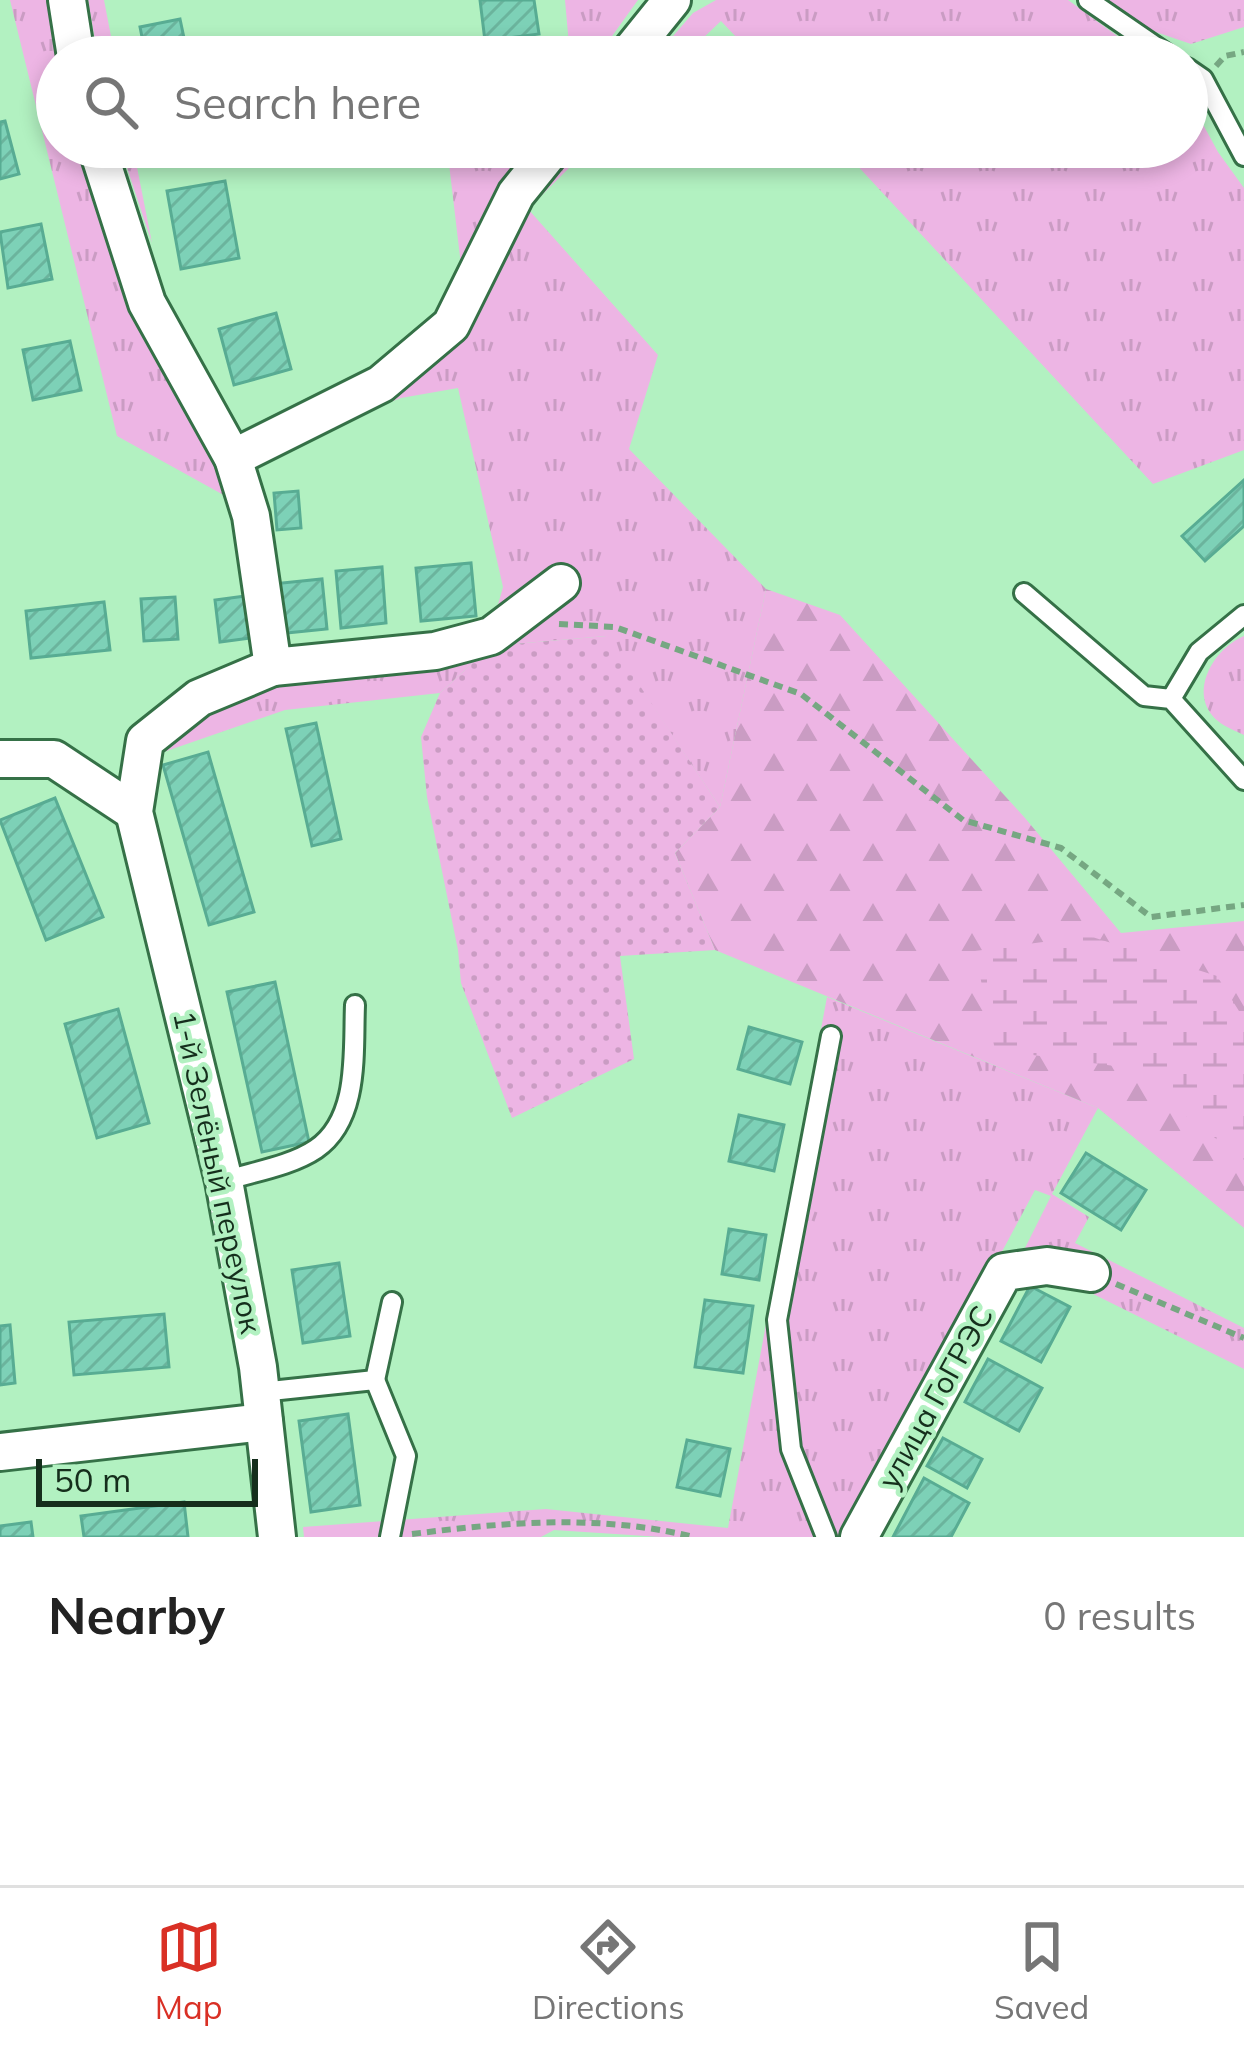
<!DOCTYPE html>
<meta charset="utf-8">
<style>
body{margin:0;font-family:Mulish,sans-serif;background:#f6f6f6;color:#222}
.scale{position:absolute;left:36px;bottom:30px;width:222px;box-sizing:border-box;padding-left:12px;border:6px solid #152e1c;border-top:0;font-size:33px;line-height:42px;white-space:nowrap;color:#152e1c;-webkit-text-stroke:9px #b2f1c1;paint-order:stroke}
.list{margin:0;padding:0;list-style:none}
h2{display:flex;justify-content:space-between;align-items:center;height:156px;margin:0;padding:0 48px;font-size:51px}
h2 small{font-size:39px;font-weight:400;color:#767676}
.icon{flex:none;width:66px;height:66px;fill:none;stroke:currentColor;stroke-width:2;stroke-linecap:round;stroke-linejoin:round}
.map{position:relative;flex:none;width:1244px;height:1537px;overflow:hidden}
.search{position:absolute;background:#fff;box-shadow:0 6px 18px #0003;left:36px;right:36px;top:36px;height:132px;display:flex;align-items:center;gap:30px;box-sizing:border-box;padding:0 42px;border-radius:66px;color:#767676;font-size:45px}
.sheet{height:348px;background:#fff}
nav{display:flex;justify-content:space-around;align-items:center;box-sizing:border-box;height:168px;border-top:3px solid #e0e0e0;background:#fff;font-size:33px;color:#767676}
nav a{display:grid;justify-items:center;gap:6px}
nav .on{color:#d93025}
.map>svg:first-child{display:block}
.grass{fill:url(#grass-tufts)}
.forest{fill:url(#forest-firs)}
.wetland{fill:url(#wetland-marsh)}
.park{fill:url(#park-dots)}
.building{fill:url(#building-hatch);stroke:#58ac93;stroke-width:3}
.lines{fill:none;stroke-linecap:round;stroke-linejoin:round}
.service-casing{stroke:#357147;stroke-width:24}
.minor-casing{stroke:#357147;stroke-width:42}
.path{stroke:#76a782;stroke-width:6;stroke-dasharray:9 6;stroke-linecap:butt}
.service{stroke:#fff;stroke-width:18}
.minor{stroke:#fff;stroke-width:36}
.labels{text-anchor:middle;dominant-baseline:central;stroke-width:9;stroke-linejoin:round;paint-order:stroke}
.street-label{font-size:30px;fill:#152e1c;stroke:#b2f1c1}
</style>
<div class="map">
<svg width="1244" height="1537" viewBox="0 0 1244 1537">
<defs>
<pattern id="grass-tufts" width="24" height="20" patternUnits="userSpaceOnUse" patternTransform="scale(3)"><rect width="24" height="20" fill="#edb5e4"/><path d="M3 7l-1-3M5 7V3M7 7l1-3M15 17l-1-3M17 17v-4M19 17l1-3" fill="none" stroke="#ca9cc3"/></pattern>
<pattern id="forest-firs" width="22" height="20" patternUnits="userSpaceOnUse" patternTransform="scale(3)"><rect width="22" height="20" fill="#edb5e4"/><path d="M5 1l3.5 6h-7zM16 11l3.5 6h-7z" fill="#ca9cc3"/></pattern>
<pattern id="wetland-marsh" width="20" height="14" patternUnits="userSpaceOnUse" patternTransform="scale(3)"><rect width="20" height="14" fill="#edb5e4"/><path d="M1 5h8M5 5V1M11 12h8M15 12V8" fill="none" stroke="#ca9cc3"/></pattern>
<pattern id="park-dots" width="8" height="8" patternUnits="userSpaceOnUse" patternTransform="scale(3)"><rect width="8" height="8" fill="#edb5e4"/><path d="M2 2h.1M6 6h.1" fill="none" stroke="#ca9cc3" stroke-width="1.8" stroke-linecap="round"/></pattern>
<pattern id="building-hatch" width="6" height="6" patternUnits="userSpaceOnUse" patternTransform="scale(3)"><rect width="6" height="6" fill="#7dd1b7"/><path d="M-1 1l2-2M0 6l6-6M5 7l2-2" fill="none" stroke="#6bb49d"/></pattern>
</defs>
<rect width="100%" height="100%" fill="#b2f1c1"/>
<g class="grass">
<path d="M10,0H53L63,57H57V147H84L229,498L117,436Z"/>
<path d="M88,0H104L115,57H98Z"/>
<path d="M565,0H638L597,57H512L511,52L569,45Z"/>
<path d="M716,0H1068L1146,57H755L721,21L683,57H655L693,13Z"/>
<path d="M1107,0H1244V27L1191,44L1147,29Z"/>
<path d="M1187,95L1218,152L1244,188V450L1153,484L840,147H1187Z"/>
<path d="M120,147H133L152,243Z"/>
<path d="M447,147H534L429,327L461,265Z"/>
<path d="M579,147H590L528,209L658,355L629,449L766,589L720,807L606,636L491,646L440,693L285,710L155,755L206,708L276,681L492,626L503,587L458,388L401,398L320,428L389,392L527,208Z"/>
<path d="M1244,636V735C1236,731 1225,727 1218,721C1186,694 1214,648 1244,636Z"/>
<path d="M827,997L1098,1108L1052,1194L1089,1217L1075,1243L1244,1328V1369L1059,1277L1005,1288L1051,1196L1035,1190L849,1537H661L554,1530L541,1537H304L303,1527L546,1509L728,1528Z"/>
</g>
<path class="forest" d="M766,589L840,615L1025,818L1121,933L1244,921V1228L1098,1108L715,950L675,853L720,807Z"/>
<path class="wetland" d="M1089,936L1217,976L1244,1019V1160L1122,1067L995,1050L975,951Z"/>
<path class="park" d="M607,636L720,807L675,853L715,950L620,956L634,1059L512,1118L461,983L458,950L427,797L421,737L440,693L491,646Z"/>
<g class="building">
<path d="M480,0H534L539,34L485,41Z"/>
<path d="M180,19L188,57H146L140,27Z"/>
<path d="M5,121L19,174L0,179V122Z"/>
<path d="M225,181L239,258L181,269L167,191Z"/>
<path d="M41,224L52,279L8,288L0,232Z"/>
<path d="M276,313L291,369L234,385L219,329Z"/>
<path d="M70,341L81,390L33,400L23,350Z"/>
<path d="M1244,480V526L1205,561L1182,536Z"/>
<path d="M298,491L301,528L277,530L274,493Z"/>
<path d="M471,563L476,616L421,621L416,568Z"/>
<path d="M382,567L386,623L341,628L336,571Z"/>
<path d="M322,579L327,629L276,634L272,584Z"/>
<path d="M253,595L258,637L220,642L215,600Z"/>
<path d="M175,597L178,639L144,641L141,599Z"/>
<path d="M104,602L110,650L31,658L26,611Z"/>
<path d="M316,723L341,839L312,846L286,729Z"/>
<path d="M208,752L254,912L209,925L163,765Z"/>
<path d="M55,798L103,917L46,940L0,820Z"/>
<path d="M275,982L309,1142L262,1152L227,992Z"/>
<path d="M118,1009L149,1123L97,1138L65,1024Z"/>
<path d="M749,1027L802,1042L790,1084L738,1069Z"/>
<path d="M739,1115L784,1125L774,1171L729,1161Z"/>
<path d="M1086,1153L1146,1190L1121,1230L1061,1193Z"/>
<path d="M729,1229L766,1235L759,1280L722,1274Z"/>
<path d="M339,1263L350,1336L303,1343L292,1270Z"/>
<path d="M1030,1286L1070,1307L1041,1362L1001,1341Z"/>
<path d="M705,1300L753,1306L743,1373L695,1367Z"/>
<path d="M164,1314L169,1367L74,1375L69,1322Z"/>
<path d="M10,1325L15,1383L0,1385V1326Z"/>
<path d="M988,1359L1042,1388L1019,1431L965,1402Z"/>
<path d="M348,1414L360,1505L311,1512L299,1421Z"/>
<path d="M943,1438L982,1459L967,1488L927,1466Z"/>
<path d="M687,1440L730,1449L720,1496L677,1487Z"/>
<path d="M924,1478L969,1503L951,1537H893Z"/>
<path d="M184,1502L188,1537H84L81,1516Z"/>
<path d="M31,1522L33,1537H0V1526Z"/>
</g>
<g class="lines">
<g class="service-casing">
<g id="service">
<path d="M1088,0L1171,57"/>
<path d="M1187,68L1203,79L1244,156"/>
<path d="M1024,593L1144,696L1171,699L1244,780"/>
<path d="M1171,699L1199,652L1244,615"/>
<path d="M224,1181C252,1172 291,1166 316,1149C360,1119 353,1051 355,1005"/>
<path d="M375,1380L406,1456L390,1537"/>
<path d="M261,1392L375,1380L392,1302"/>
<path d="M826,1537L791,1449L777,1320L831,1036"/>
</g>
</g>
<g class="minor-casing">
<g id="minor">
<path d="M67,0L76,57"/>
<path d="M626,57L672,0"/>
<path d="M97,147L147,303L233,458L251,516L273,667L435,651L491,636L561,583"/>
<path d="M233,458L381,384L451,325L516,194L554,147"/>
<path d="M273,667L199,698L145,741L134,812L224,1181L258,1367L277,1537"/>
<path d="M0,759H54L134,812"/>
<path d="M0,1452L264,1422"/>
<path d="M859,1537L1004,1272L1047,1266L1091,1273"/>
</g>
</g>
<g class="path">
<path d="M1216,66L1225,56L1244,52"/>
<path d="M559,624L615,627L801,694L963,820L1061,848L1151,917L1244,905"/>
<path d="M1116,1284L1244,1338"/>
<path d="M412,1534C507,1522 600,1514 694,1537"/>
</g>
<use href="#service" class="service"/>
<use href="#minor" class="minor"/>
</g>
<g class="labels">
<g class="street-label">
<text transform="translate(218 1172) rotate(78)">1-й Зелёный переулок</text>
<text transform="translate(935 1397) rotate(-61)">улица ГоГРЭС</text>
</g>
</g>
</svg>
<div class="scale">50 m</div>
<div class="search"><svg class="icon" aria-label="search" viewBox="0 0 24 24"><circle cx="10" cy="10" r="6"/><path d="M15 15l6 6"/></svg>Search here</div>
</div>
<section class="sheet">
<h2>Nearby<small>0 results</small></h2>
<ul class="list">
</ul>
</section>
<nav>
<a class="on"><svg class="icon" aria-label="map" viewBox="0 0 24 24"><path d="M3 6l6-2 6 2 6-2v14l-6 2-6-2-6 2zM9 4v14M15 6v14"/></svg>Map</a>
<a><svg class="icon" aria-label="directions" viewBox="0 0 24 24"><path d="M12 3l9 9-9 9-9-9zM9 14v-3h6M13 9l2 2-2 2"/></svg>Directions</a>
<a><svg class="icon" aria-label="saved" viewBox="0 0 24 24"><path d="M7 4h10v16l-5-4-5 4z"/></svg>Saved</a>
</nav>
